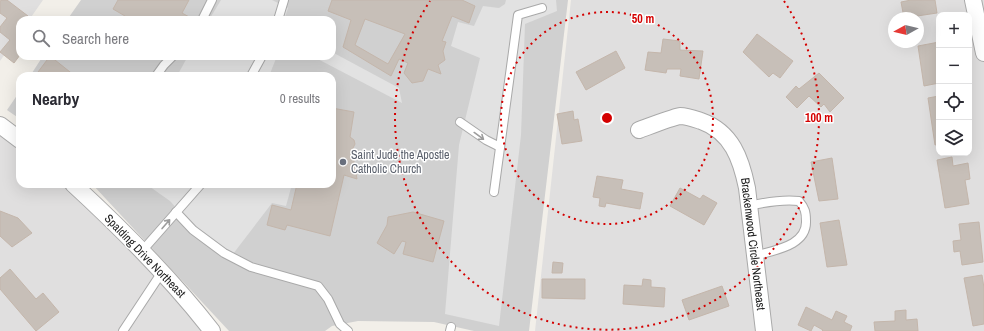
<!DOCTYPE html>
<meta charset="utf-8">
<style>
body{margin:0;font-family:"Archivo Narrow",sans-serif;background:#f7f7f7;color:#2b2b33}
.controls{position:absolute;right:12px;top:12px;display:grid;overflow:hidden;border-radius:8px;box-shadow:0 4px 16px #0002}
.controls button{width:36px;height:36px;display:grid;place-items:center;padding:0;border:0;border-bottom:1px solid #e1e1e2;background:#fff;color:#2b2b33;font:20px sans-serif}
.compass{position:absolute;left:888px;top:12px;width:36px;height:36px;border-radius:50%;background:#fff;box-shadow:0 4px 16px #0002;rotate:262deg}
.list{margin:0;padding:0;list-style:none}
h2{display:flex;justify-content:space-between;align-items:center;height:52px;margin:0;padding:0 16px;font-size:17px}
h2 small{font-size:13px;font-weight:400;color:#7c7c81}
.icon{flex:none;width:22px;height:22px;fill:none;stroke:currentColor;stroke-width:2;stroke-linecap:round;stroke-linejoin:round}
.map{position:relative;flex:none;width:984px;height:331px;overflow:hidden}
.search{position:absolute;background:#fff;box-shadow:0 4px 16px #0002;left:16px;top:16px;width:320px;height:44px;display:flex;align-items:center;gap:10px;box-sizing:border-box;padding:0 14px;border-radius:12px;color:#7c7c81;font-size:15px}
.panel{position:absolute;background:#fff;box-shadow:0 4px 16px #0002;left:16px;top:72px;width:320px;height:116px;border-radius:12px}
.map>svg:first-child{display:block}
.residential{fill:#e0dfdf;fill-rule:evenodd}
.religious{fill:#d0d0d0}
.parking{fill:#e2e2e2}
.building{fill:#c7bfb8;stroke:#c4b6ab;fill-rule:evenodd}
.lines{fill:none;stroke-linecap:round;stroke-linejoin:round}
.service-casing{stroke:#a9a9a9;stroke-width:10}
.minor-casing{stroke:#a9a9a9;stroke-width:18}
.service{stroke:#fff;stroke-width:8}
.minor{stroke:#fff;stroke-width:16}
.oneway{stroke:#9c9c9c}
.ring{fill:none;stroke:#d40000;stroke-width:2;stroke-dasharray:2 4}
.worship-dot{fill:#6b7280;stroke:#fff;stroke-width:1.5}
.labels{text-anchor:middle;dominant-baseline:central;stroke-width:3;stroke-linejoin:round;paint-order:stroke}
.worship-label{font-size:12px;fill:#5b616d;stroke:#fff;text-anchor:start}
.street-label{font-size:12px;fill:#222;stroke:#fff}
.centre{fill:#d40000;stroke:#fff;stroke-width:2}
.ring-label{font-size:12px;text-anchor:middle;font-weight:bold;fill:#d40000;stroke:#fff;stroke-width:3;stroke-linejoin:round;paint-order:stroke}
</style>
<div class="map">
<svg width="984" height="331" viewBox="0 0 984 331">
<rect width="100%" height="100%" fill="#f2efe9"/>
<g class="residential">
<path d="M0,0H43L29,20H20V33L0,61Z"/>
<path d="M571,0H984V331H535ZM939,15H969V153H939ZM894,18H918V42H894Z"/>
<path d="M0,122L20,135V184H78L184,287L221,331H0Z"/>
</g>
<g class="religious">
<path d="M81,0H568L529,331H474L434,322L358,321L332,326L325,331H229L92,184H332V76H30L43,56H332V20H67Z"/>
<path d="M20,91V119L7,110Z"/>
</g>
<g class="parking">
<path d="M221,0H272L288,8L284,20H209Z"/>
<path d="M506,0H556L557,11L525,24L521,135L499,326L445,314L459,145L480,58L451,46L458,22L474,26L483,6L499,8L505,4Z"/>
<path d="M332,52L399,88L402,103L312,56H332Z"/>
<path d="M188,56H277L269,76H177Z"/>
<path d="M146,184H292L286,206L272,203L233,254L188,221L170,201Z"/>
</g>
<g class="building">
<path d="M1,0H7L28,16L26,20H20V55L14,63L0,52L10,40L0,32V27L7,18L0,13V2Z"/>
<path d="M118,0H189L182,13L191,18L190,20H123L125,16L113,9Z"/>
<path d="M332,0H462L475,6L469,23L452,16L442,41L446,42L443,51L445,60L438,65L441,74L428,69L423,81L412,83L404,73L408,63L399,59L391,76L343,47L351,20L328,11ZM365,19L405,34L388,64L355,45Z"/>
<path d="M911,0H935L937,13L904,18L901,2Z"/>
<path d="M757,34L793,61L780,78L773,73L769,77L743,52Z"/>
<path d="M663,39L680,41V50L703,51L699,79L680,76L681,69H667L666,73L645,70L648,52L661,53Z"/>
<path d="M939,42V83L924,86L918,46Z"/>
<path d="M616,51L625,68L586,90L576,72Z"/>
<path d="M50,56L75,76H35Z"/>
<path d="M819,73L844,98L830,112L824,104L821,107L809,96L797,108L786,97L796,86L799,89Z"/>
<path d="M939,96V144L935,145L928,98Z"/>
<path d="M332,108L354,112L350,137L354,140L355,144L352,150L357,179L344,175L330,236L287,225L285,230L267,225L272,205L291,210L297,184H332Z"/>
<path d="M573,111L574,120L578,119L582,141L562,144L557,114Z"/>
<path d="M952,157L953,166L968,163L970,179L965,180L969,204L945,208L937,160Z"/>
<path d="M832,158L838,199L819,201L811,162Z"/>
<path d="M597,176L623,180L621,189L643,193L640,209L606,203L605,207L599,206L600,198L593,197Z"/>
<path d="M680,188L700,199L703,195L717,203L704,225L670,206Z"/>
<path d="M0,211L18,218L32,233L12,247L0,236Z"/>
<path d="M413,212L444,221L433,262L403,254L406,242L402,241L394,254L377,243L387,225L388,217Z"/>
<path d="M839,220L847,265L827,267L820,223Z"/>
<path d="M979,222L983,262L962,265L960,251L954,252L953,241L961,240L959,224Z"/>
<path d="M553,262L563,263L562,273H552Z"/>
<path d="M10,269L36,299L43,293L59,312L36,331L0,289V278Z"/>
<path d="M982,275L984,288V324L973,326L964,278Z"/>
<path d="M542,279H585V299L542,298Z"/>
<path d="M643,279L651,280V287L665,288L664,307L623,304L624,285L642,286Z"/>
<path d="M722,286L729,306L689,320L682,300Z"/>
<path d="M806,307L832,320L836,311L847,316L844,322L852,326L850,331H822L823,330L814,325L811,331L798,325Z"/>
<path d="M906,310V320L917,319L918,331H875L874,322L895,321V311Z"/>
</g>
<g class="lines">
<g class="service-casing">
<g id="service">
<path d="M202,20L212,0"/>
<path d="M278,20L284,0"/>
<path d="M156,76L164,65L173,56"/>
<path d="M251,76L262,56"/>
<path d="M460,122L486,140L500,147"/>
<path d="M494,192L518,15L542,8"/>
<path d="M749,206C766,202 782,199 799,201C805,208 806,212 806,221C807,246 774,250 755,256"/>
<path d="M176,212L193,230L224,253L251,267L318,286L328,299L340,324L348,331"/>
<path d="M142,251L201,184"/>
<path d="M123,331L162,272"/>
<path d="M450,331L451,327"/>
</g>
</g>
<g class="minor-casing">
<g id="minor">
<path d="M973,0L984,53"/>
<path d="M0,125L20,140"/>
<path d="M639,130C650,126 670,118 680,116C687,116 695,119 701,121C732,132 741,159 747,188L764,331"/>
<path d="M73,184C123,230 171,278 212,331"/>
</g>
</g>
<use href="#service" class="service"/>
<use href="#minor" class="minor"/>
</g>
<defs><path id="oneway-shaft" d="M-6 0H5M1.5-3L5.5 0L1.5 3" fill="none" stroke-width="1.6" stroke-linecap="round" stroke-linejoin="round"/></defs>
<g class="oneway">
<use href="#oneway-shaft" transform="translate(479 136) rotate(36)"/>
<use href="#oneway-shaft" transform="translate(166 224) rotate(-49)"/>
</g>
<g class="ring">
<circle cx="607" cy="118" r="106"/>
<path d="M784 1A212 212 0 1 1 430 1"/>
</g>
<circle class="worship-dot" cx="343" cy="162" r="4"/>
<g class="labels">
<g class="worship-label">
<text x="351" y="155">Saint Jude the Apostle<tspan x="351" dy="14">Catholic Church</tspan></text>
</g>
<g class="street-label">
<text transform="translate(753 244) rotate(83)">Brackenwood Circle Northeast</text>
<text transform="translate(145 256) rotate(46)">Spalding Drive Northeast</text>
</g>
</g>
<circle cx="607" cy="118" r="6" class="centre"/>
<g class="ring-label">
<text x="643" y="23">50 m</text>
<text x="819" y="122">100 m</text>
</g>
</svg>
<div class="controls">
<button>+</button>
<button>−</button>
<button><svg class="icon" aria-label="locate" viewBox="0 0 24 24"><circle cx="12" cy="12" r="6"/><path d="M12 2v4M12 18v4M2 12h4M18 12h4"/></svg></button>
<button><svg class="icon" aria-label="layers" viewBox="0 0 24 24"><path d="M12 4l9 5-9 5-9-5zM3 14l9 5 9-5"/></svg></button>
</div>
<svg class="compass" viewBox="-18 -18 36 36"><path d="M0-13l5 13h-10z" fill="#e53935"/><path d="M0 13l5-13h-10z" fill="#7c7c81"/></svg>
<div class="search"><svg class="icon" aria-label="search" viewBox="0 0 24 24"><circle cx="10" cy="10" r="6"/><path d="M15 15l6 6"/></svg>Search here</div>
<section class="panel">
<h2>Nearby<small>0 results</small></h2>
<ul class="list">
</ul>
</section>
</div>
